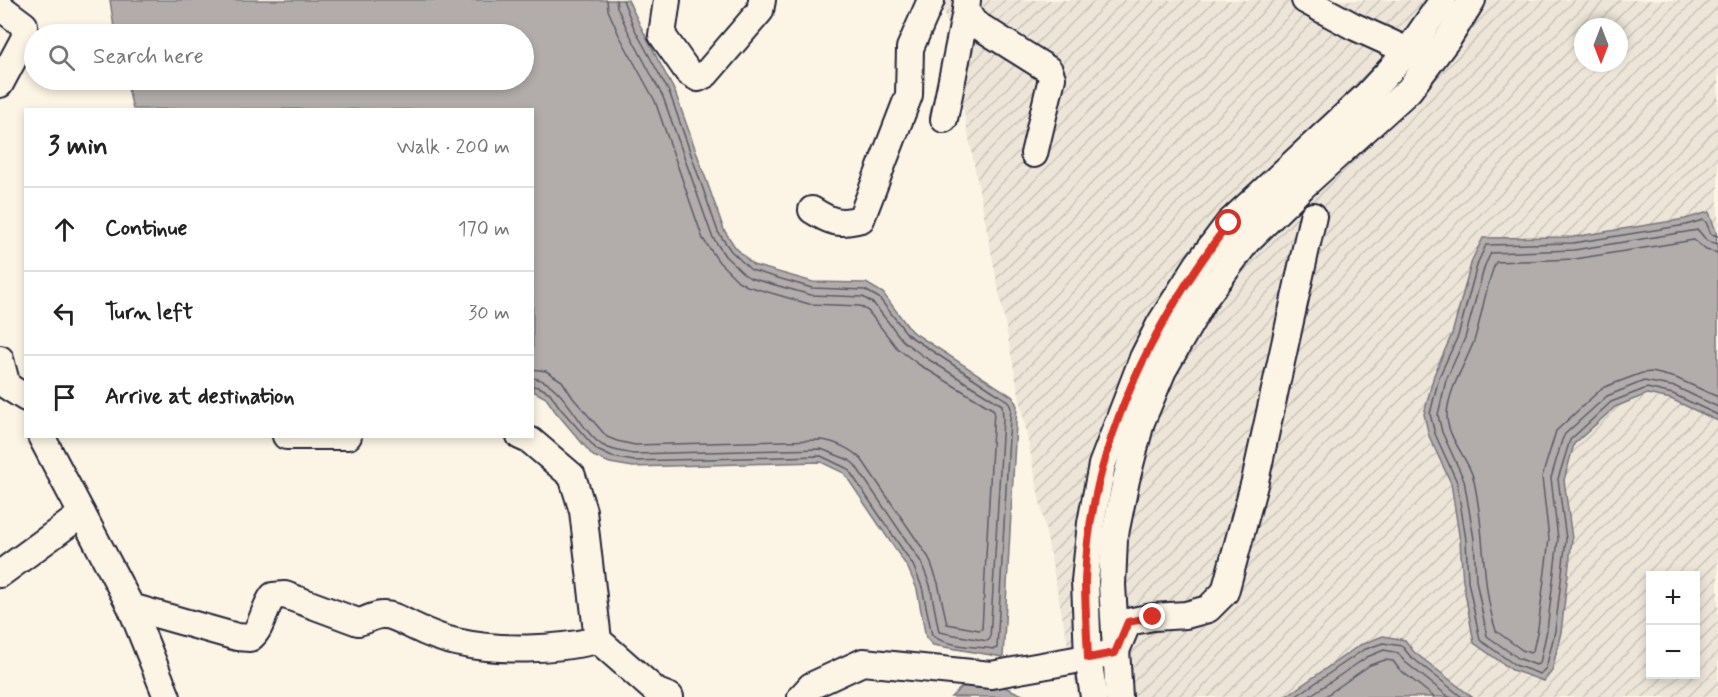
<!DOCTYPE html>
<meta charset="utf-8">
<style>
body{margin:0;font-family:Mynerve,sans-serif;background:#f6f6f6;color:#222}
.controls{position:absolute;right:18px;bottom:18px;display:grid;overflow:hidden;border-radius:0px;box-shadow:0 3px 9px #0003}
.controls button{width:54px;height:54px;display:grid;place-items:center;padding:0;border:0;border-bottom:2px solid #e0e0e0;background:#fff;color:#222;font:30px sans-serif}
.compass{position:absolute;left:1574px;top:18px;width:54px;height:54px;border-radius:50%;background:#fff;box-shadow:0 3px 9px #0003;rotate:180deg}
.stop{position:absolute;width:18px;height:18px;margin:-14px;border:4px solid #d93025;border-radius:50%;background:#fff}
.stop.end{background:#d93025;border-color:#fff;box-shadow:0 2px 6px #0008}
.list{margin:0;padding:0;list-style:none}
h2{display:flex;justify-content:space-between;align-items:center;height:78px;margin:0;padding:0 24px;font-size:26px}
h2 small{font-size:20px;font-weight:400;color:#767676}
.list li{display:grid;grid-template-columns:39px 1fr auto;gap:18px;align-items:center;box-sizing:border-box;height:84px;padding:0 24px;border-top:2px solid #e0e0e0}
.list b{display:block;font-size:22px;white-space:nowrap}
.list em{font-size:20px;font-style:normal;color:#767676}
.icon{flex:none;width:33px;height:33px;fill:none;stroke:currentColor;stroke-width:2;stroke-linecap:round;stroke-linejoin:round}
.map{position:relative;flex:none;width:1718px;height:697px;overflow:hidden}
.search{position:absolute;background:#fff;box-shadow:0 3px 9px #0003;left:24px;top:24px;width:510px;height:66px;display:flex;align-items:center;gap:15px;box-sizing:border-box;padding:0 21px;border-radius:33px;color:#767676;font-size:22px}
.panel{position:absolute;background:#fff;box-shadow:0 3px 9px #0003;left:24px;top:108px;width:510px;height:330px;border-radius:0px}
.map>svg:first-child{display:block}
.industrial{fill:url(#industrial-furrows);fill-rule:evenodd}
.water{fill:#b2adab;stroke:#78757e;stroke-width:1.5}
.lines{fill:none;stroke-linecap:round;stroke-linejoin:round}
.shore{stroke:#5c5a68;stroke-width:1.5}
.minor-casing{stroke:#22223b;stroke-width:30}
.minor{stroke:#fcf5e5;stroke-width:26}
.route{stroke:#d93025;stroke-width:8}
</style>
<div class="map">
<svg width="1718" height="697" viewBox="0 0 1718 697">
<defs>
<pattern id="industrial-furrows" width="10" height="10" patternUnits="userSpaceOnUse" patternTransform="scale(1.5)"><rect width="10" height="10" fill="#ece5d8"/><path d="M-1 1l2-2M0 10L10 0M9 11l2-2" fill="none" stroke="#cac4ba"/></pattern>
</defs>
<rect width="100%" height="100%" fill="#fcf5e5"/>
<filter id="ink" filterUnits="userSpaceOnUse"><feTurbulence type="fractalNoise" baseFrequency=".0167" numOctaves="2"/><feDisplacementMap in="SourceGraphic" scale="12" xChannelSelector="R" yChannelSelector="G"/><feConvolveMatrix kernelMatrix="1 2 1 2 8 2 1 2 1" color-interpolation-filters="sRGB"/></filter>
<g filter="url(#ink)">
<path class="industrial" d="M942,0H1718V697H1078ZM1583,27H1619V63H1583ZM1650,576H1696V674H1650Z"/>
<g class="water">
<path d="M110,0H628L640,25L675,92L724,230L735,247L753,265L813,282L866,283L883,293L911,331L1013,397L1017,406L1003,657L933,645L926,638L917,589L908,568L844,473L821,462L633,467L610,463L593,456L555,411L546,398L533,391L532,110L133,109L126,80H524V34H115Z"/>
<path d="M1709,212L1716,232L1718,256V421L1671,399L1647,394L1615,407L1574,444L1564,480L1572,539L1561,632L1552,671L1544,681L1512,670L1474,643L1463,581L1460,541L1451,483L1429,436L1424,414L1434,375L1452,334L1472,260L1483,238L1573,237L1685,219Z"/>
<path d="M1383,636L1405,640L1414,652L1472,697H1285L1360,645Z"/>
<path d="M998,684L1027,697H951L964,685Z"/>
</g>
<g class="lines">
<g class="shore">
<path d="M1718,236L1711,234L1706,222L1703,220L1686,225L1573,243L1486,245L1478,262L1458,336L1439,377L1430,414L1435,434L1457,482L1466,540L1468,581L1480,640L1515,665L1540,674L1546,668L1555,631L1566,539L1558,479L1570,440L1611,402L1647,388L1673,394L1718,415"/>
<path d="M1718,244L1707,241L1698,230L1574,250L1491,253L1485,265L1465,338L1446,380L1438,415L1442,432L1464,480L1474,539L1476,580L1487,636L1518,658L1536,665L1540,663L1547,630L1558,539L1551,478L1562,440L1565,434L1607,396L1644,381L1676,387L1718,407"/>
<path d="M1718,253L1706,250L1694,240L1575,259L1496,262C1486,283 1482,317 1474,341C1465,365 1449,388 1447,414C1446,436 1467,457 1473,477C1486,528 1480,581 1496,631L1522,650L1530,653L1533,651L1538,628L1549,539L1542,477L1556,431L1602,388L1642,373L1652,372L1676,378L1718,397"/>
<path d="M532,369L546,371L562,381L573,398L607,437L617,441L635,445L821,440C834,441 853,450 862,460L929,558L938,583L947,624L979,630L982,629L994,410L918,364L897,348L868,311L860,306L809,304L747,286L738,281L719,262L703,239L655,101L619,35L608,10L607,0"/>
<path d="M532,378C563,380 578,429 602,445C612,451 624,452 634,454L821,449L849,460L855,465L921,562L930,585L939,632L987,641L990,639L1003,419L1002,405L923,356L903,341L874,304L863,297L811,295L750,278L744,274L725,256L712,236L663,97L628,31L617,7L616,0"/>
<path d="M532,386L539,387L550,393L560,408L597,450L612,457L634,461L821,456L848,469L913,565L922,587L932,635C943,646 979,647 994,649L997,648L1010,419L1011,408L1008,401L908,335L879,298L865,290L812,288L751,270L731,251L718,232L670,94L634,28L623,0"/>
<path d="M1295,697L1363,650L1383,643L1402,646L1410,656L1462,697"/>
<path d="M1308,697L1367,657L1384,650L1398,653L1405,662L1449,697"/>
<path d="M1324,697L1370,665L1385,660L1393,661L1399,669L1434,697"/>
</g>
<g class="minor-casing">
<g id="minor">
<path d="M667,0L662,35L688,72L698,78L706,74L760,11L762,0"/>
<path d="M967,0L966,11L974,23L1049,70L1052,78L1034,154"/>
<path d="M1305,0L1353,26L1408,51"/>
<path d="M0,7L24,25L25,37L0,84"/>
<path d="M944,119L966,11"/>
<path d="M812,210C831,222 839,225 861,219L909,95L910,48L931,0"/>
<path d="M0,359L7,386L26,398"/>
<path d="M41,436L131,607L167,697"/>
<path d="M286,436H348"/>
<path d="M520,436L531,441L572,476L583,511L598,640L657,692L670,697"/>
<path d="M0,574L82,514"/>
<path d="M131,607L237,637L250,638C263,628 263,609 273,596L285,595L358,622C367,621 374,614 384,615C394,615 404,622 413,626C427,633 442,639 456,642C499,652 555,650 598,640"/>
<path d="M801,697L811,686L863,662L991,675L1115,653L1128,622L1153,617L1186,615L1208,609L1225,592L1255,481L1313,216"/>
<path d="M1094,697L1088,658L1085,581L1091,523L1102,465L1143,358L1160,324L1198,264L1229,223L1366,96L1408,51L1443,0"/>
<path d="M1119,697L1112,585L1114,539L1126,480L1141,422L1163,370L1204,299L1247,241L1303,186L1409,90L1449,37L1472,0"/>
</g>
</g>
<use href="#minor" class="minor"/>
</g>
</g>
<g class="lines" filter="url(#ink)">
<path class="route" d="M1153,617L1128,622L1115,653L1088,658C1087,632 1085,606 1085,580C1090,447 1150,327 1229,223"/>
</g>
</svg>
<div class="controls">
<button>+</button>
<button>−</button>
</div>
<svg class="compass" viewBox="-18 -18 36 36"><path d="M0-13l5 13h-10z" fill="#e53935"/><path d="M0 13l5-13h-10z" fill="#767676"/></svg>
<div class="stop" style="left:1229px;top:223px"></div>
<div class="stop end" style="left:1153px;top:617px"></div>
<div class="search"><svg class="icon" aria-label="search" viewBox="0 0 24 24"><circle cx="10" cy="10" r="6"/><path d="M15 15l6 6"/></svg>Search here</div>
<section class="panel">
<h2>3 min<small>Walk · 200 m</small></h2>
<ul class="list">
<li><svg class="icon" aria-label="ahead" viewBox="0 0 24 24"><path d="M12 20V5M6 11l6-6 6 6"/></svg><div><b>Continue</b></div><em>170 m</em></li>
<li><svg class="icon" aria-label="left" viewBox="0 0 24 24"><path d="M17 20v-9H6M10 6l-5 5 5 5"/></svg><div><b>Turn left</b></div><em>30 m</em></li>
<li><svg class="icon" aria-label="arrive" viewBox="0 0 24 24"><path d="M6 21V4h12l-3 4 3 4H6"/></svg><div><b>Arrive at destination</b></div></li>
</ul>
</section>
</div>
